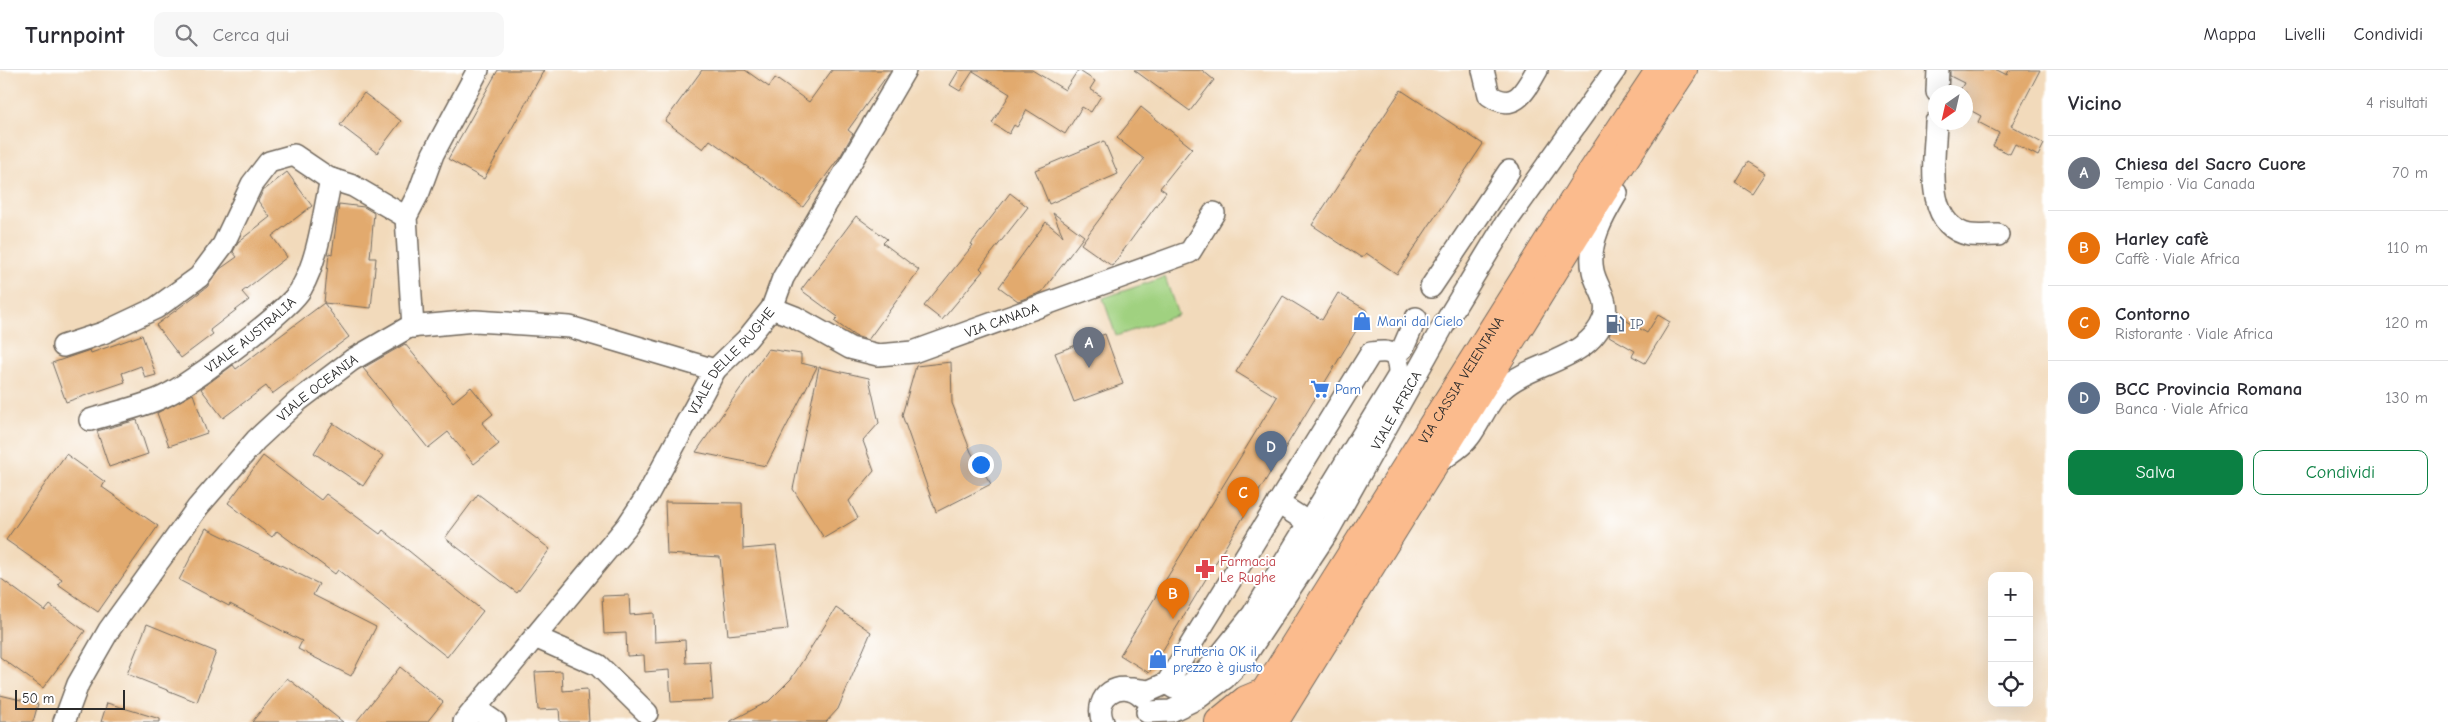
<!DOCTYPE html>
<html lang="it">
<meta charset="utf-8">
<style>
body{margin:0;font-family:"Comic Neue",sans-serif;background:#f7f7f7;color:#2b2b33}
.controls{position:absolute;right:15px;bottom:15px;display:grid;overflow:hidden;border-radius:10px;box-shadow:0 5px 20px #0002}
.controls button{width:45px;height:45px;display:grid;place-items:center;padding:0;border:0;border-bottom:1px solid #e1e1e2;background:#fff;color:#2b2b33;font:25px sans-serif}
.compass{position:absolute;left:1928px;top:15px;width:45px;height:45px;border-radius:50%;background:#fff;box-shadow:0 5px 20px #0002;rotate:214deg}
.scale{position:absolute;left:15px;bottom:12px;width:110px;box-sizing:border-box;padding-left:5px;border:2px solid #2b2b2b;border-top:0;font-size:14px;line-height:18px;white-space:nowrap;color:#2b2b2b;-webkit-text-stroke:4px #fff;paint-order:stroke}
.you{position:absolute;left:980px;top:394px;width:18px;height:18px;margin:-12px;border:4px solid #fff;border-radius:50%;background:#1a73e8;box-shadow:0 0 0 8px #1a73e833}
.badge{display:grid;place-items:center;width:32px;height:32px;border-radius:50%;background:#0b8043;color:#fff;font-size:16px;font-weight:700}
.pin{position:absolute;translate:-50% -41px;filter:drop-shadow(0 1px 2px #0008)}
.pin::after{content:'';position:absolute;top:26px;width:18px;height:15px;background:inherit;clip-path:polygon(0 0,100% 0,50% 100%)}
.list{margin:0;padding:0;list-style:none}
h2{display:flex;justify-content:space-between;align-items:center;height:65px;margin:0;padding:0 20px;font-size:21px}
h2 small{font-size:16px;font-weight:400;color:#7c7c81}
.list li{display:grid;grid-template-columns:32px 1fr auto;gap:15px;align-items:center;box-sizing:border-box;height:75px;padding:0 20px;border-top:1px solid #e1e1e2}
.list b{display:block;font-size:19px;white-space:nowrap}
.list p{margin:0;font-size:16px;white-space:nowrap;color:#7c7c81}
.list em{font-size:16px;font-style:normal;color:#7c7c81}
.actions{display:flex;gap:10px;padding:15px 20px}
.actions a{flex:1;padding:11px 0;border:1px solid #0b8043;border-radius:10px;text-align:center;font-size:18px;color:#0b8043}
.actions .main{background:#0b8043;color:#fff}
.icon{flex:none;width:28px;height:28px;fill:none;stroke:currentColor;stroke-width:2;stroke-linecap:round;stroke-linejoin:round}
.map{position:relative;flex:none;width:2048px;height:652px;overflow:hidden}
header{display:flex;align-items:center;gap:30px;box-sizing:border-box;height:70px;padding:0 25px;background:#fff;border-bottom:1px solid #e1e1e2}
header strong{font-size:24px}
nav{display:flex;gap:28px;margin-inline-start:auto;font-size:18px}
.search{width:350px;height:45px;background:#f7f7f7;display:flex;align-items:center;gap:12px;box-sizing:border-box;padding:0 18px;border-radius:10px;color:#7c7c81;font-size:19px}
main{display:flex}
aside{flex:1;background:#fff}
.map>svg:first-child{display:block}
.green{fill:#a0d180;stroke:#667e56}
.building{fill:#e2aa6e}
.lines{fill:none;stroke-linecap:round;stroke-linejoin:round}
.minor-casing{stroke:#71685d;stroke-width:24}
.highway-casing{stroke:#71685d;stroke-width:30}
.minor{stroke:#fff;stroke-width:21}
.highway{stroke:#fbbb8d;stroke-width:28}
.labels{text-anchor:middle;dominant-baseline:central;stroke-width:4;stroke-linejoin:round;paint-order:stroke}
.street-label{font-size:14px;fill:#2b2b2b;stroke:#fff}
.shop-label{font-size:14px;fill:#366cbe;stroke:#fff;text-anchor:start}
.service-label{font-size:14px;fill:#4e5e75;stroke:#fff;text-anchor:start}
.health-label{font-size:14px;fill:#be3a42;stroke:#fff;text-anchor:start}
</style>
<header>
<strong>Turnpoint</strong>
<div class="search"><svg class="icon" aria-label="search" viewBox="0 0 24 24"><circle cx="10" cy="10" r="6"/><path d="M15 15l6 6"/></svg>Cerca qui</div>
<nav><a>Mappa</a><a>Livelli</a><a>Condividi</a></nav>
</header>
<main>
<div class="map">
<svg width="2048" height="652" viewBox="0 0 2048 652">
<rect width="100%" height="100%" fill="#fff"/>
<filter id="ink" filterUnits="userSpaceOnUse"><feTurbulence type="fractalNoise" baseFrequency=".02" numOctaves="2"/><feDisplacementMap in="SourceGraphic" scale="10" xChannelSelector="R" yChannelSelector="G"/><feConvolveMatrix kernelMatrix="1 2 1 2 8 2 1 2 1" color-interpolation-filters="sRGB"/></filter>
<filter id="wash" filterUnits="userSpaceOnUse"><feTurbulence type="fractalNoise" baseFrequency=".0096" numOctaves="4" result="noise"/><feDisplacementMap in="SourceGraphic" scale="20" xChannelSelector="R" yChannelSelector="G"/><feGaussianBlur stdDeviation="1.12" result="paint"/><feColorMatrix in="noise" values="0 0 0 0 0 0 0 0 0 0 0 0 0 0 0 0 0 1.4 0 .05"/><feComposite in="paint" operator="in"/></filter>
<g filter="url(#wash)">
<rect width="100%" height="100%" fill="#f2dabb"/>
<path class="green" d="M1165,207L1178,245L1116,266L1103,228Z"/>
<g id="blocks">
<g class="building">
<path d="M498,0H544L484,109L448,89Z"/>
<path d="M702,0H745L769,17L775,8L809,32L832,0H891L848,60L853,64L841,85L803,137L710,70L703,79L665,51Z"/>
<path d="M959,0H1032L1065,20L1078,0L1095,11L1090,19L1101,26L1091,42L1082,37L1065,64L1027,40L1017,57L1014,55L1009,64L992,53L1010,24L973,1L960,21L950,15Z"/>
<path d="M1134,0H1202L1214,10L1190,41Z"/>
<path d="M1950,0H1997L2007,5L2009,0H2040L2011,56L2044,74L2038,86L2015,74L2010,84L1993,76L1999,63L1978,52L1981,46L1966,38V22H1959L1964,13L1950,6Z"/>
<path d="M1401,20L1483,74L1397,204L1366,183L1362,188L1312,155Z"/>
<path d="M364,23L401,51L377,83L340,55Z"/>
<path d="M1141,37L1192,78L1160,118L1166,122L1112,196L1081,174L1144,89L1117,68Z"/>
<path d="M1104,71L1118,104L1049,134L1035,100Z"/>
<path d="M1747,92L1765,103L1752,123L1735,112Z"/>
<path d="M287,102L312,136L272,166L287,187L242,222L249,230L210,260L213,264L181,288L156,255L207,217L220,199L237,187L233,182L238,172L270,147L258,131L263,121Z"/>
<path d="M1010,123L1028,137L980,198L983,201L942,250L924,236L973,175L971,174Z"/>
<path d="M339,134L364,137L374,143L370,188H376L371,238L324,233L329,183L332,184Z"/>
<path d="M1053,143L1084,166L1042,222L1018,231L999,217L1046,152L1063,166Z"/>
<path d="M856,146L887,169L883,173L919,200L868,270L855,266L834,251L838,247L801,220Z"/>
<path d="M1338,223L1368,241L1149,603L1120,585L1277,327L1236,302L1283,226L1322,250Z"/>
<path d="M324,233L349,267L272,324L266,316L223,348L201,319L233,295L236,299Z"/>
<path d="M1617,245L1647,263L1658,245L1670,252L1645,293L1632,286L1635,281L1609,266Z"/>
<path d="M1105,264L1123,314L1074,332L1055,283Z"/>
<path d="M142,265L156,305L145,308L141,296L122,303L125,312L66,332L52,293L90,280L91,283Z"/>
<path d="M405,274L453,332L471,317L493,344L482,353L499,374L474,394L448,362L428,378L363,298Z"/>
<path d="M768,279L801,284V293L817,297L766,396L696,382Z"/>
<path d="M951,292L952,333L971,382L991,414L936,442L902,345L916,296Z"/>
<path d="M819,297L869,308L879,353L863,371L874,401L849,431L858,448L824,468L793,419Z"/>
<path d="M193,324L207,363L169,376L157,343Z"/>
<path d="M137,350L148,384L109,397L97,361Z"/>
<path d="M333,353L383,386L363,416L314,383Z"/>
<path d="M66,384L105,412L102,417L158,456L98,542L58,514L62,509L6,470Z"/>
<path d="M263,386L321,430L326,424L380,464L383,460L483,541L447,587L338,500L335,504L277,461L272,467L228,433Z"/>
<path d="M478,424L550,479L517,523L445,468Z"/>
<path d="M665,432L742,433L743,479L776,476L788,559L728,565L720,487L667,484Z"/>
<path d="M206,458L319,514L313,525L376,557L351,606L298,579L302,571L230,534L229,536L179,510Z"/>
<path d="M0,508L45,541L50,535L85,561L43,618L0,587Z"/>
<path d="M629,525L630,545L654,543L655,572L685,570L686,593L710,592L713,630L671,632L669,600L645,602L644,585L627,586L626,563L604,564L602,526Z"/>
<path d="M836,538L871,562L838,639L826,652H729L769,631L791,609Z"/>
<path d="M147,554L216,582L197,632L127,604Z"/>
<path d="M400,597L443,632L427,652H356Z"/>
<path d="M562,601L563,621L587,619L589,652H560L559,639L538,640L535,602Z"/>
<path d="M287,608L343,652H252Z"/>
<path d="M0,625L38,634L33,652H0Z"/>
<path d="M107,633L160,649V652H101Z"/>
</g>
</g>
</g>
<g filter="url(#ink)">
<use href="#blocks" fill-opacity="0" stroke="#71685d" stroke-width="1"/>
<g class="lines">
<g class="minor-casing">
<g id="minor">
<path d="M1483,0L1489,25C1515,43 1525,21 1537,0"/>
<path d="M1937,22L1938,0"/>
<path d="M1936,52C1935,87 1922,156 1970,165C1979,166 1989,165 1998,165"/>
<path d="M1431,217L1509,101"/>
<path id="s1" d="M772,238L795,247L850,278L878,285L913,282L1190,182L1214,143"/>
<path d="M413,257L406,147L419,122L433,84L478,0"/>
<path d="M63,276L103,263L156,238L199,207L223,175L252,114L269,92L294,85L328,108L353,116L406,147"/>
<path d="M1394,285L1403,278L1416,248"/>
<path id="s2" d="M90,350C115,342 144,337 167,325C190,314 290,240 301,219C319,187 323,145 331,109"/>
<path d="M1440,391C1449,384 1462,377 1469,367C1480,353 1487,332 1501,320C1530,292 1589,291 1604,248C1610,229 1596,217 1593,201C1587,173 1604,145 1617,123"/>
<path d="M1278,433L1320,460"/>
<path d="M535,567L598,595L647,643"/>
<path d="M1132,619L1149,621L1167,613L1371,283C1391,280 1399,282 1399,305L1253,544L1213,594L1186,618H1174L1167,613"/>
<path d="M475,638L495,652"/>
<path id="s3" d="M1147,642L1171,641L1198,628L1225,608L1244,588L1327,463L1442,258L1507,151L1615,0"/>
<path id="s4" d="M64,652L78,614L109,560L198,437L256,370L298,331L352,290L409,257L475,251L570,257L715,300"/>
<path id="s5" d="M464,652L627,456L647,426L715,300L747,269L772,238L783,208L905,0"/>
<path d="M1103,652C1092,626 1121,607 1142,626"/>
</g>
</g>
<g class="highway-casing">
<g id="highway">
<path d="M1219,652L1246,630L1258,625"/>
<path id="s6" d="M1246,652L1586,111L1660,0"/>
<path d="M1274,652L1602,123L1683,0"/>
</g>
</g>
<use href="#minor" class="minor"/>
<use href="#highway" class="highway"/>
</g>
</g>
<defs>
<g id="shop-bare" transform="scale(1.5)"><path d="M-5-2.5h2.3a2.7 3.5 0 0 1 5.4 0H5L5.5 6h-11ZM-1.5-2.5h3a1.5 2.3 0 0 0-3 0Z" fill="#3f7fe0" stroke="#fff" stroke-width="2.5" paint-order="stroke"/></g>
<g id="fuel-bare" transform="scale(1.5)"><path d="M-5.5-6h7V0h2V4h1.3V-2.5L3-4.5l.8-.8L6-3V5H2.5V1h-1V6h-7ZM-4.2-4.7v3.2H.2V-4.7Z" fill="#5c6f8a" stroke="#fff" stroke-width="2.5" paint-order="stroke"/></g>
<g id="supermarket-bare" transform="scale(1.5)"><path d="M-6-5.5h2.5l.6 2H6L4.5 2H-2.5L-4.4-4H-6ZM-1.5 3.2a1.3 1.3 0 1 0 .1 0ZM3 3.2a1.3 1.3 0 1 0 .1 0Z" fill="#3f7fe0" stroke="#fff" stroke-width="2.5" paint-order="stroke"/></g>
<g id="pharmacy-bare" transform="scale(1.5)"><path d="M-2-6h4v4h4v4h-4v4h-4v-4h-4v-4h4Z" fill="#e0444e" stroke="#fff" stroke-width="2.5" paint-order="stroke"/></g>
</defs>
<g fill-rule="evenodd">
<use href="#shop-bare" x="1362" y="251"/>
<use href="#fuel-bare" x="1615" y="254"/>
<use href="#supermarket-bare" x="1320" y="319"/>
<use href="#pharmacy-bare" x="1205" y="499"/>
<use href="#shop-bare" x="1158" y="589"/>
</g>
<g class="labels">
<g class="street-label">
<text stroke="none"><textPath href="#s1" startOffset="246">VIA CANADA</textPath></text>
<text stroke="none"><textPath href="#s2" startOffset="184">VIALE AUSTRALIA</textPath></text>
<text stroke="none"><textPath href="#s5" startOffset="451">VIALE DELLE RUGHE</textPath></text>
<text stroke="none"><textPath href="#s6" startOffset="404">VIA CASSIA VEIENTANA</textPath></text>
<text stroke="none"><textPath href="#s4" startOffset="424">VIALE OCEANIA</textPath></text>
<text stroke="none"><textPath href="#s3" startOffset="406">VIALE AFRICA</textPath></text>
</g>
<g class="shop-label">
<text x="1377" y="251">Mani dal Cielo</text>
<text x="1335" y="319">Pam</text>
<text x="1173" y="581">Frutteria OK il<tspan x="1173" dy="16">prezzo è giusto</tspan></text>
</g>
<g class="service-label">
<text x="1630" y="254">IP</text>
</g>
<g class="health-label">
<text x="1220" y="491">Farmacia<tspan x="1220" dy="16">Le Rughe</tspan></text>
</g>
</g>
</svg>
<div class="controls">
<button>+</button>
<button>−</button>
<button><svg class="icon" aria-label="locate" viewBox="0 0 24 24"><circle cx="12" cy="12" r="6"/><path d="M12 2v4M12 18v4M2 12h4M18 12h4"/></svg></button>
</div>
<svg class="compass" viewBox="-18 -18 36 36"><path d="M0-13l5 13h-10z" fill="#e53935"/><path d="M0 13l5-13h-10z" fill="#7c7c81"/></svg>
<div class="scale">50 m</div>
<div class="you"></div>
<div class="pin badge" style="left:1089px;top:298px;background:#6b7280">A</div>
<div class="pin badge" style="left:1173px;top:549px;background:#e8710a">B</div>
<div class="pin badge" style="left:1243px;top:448px;background:#e8710a">C</div>
<div class="pin badge" style="left:1271px;top:402px;background:#5c6f8a">D</div>
</div>
<aside>
<h2>Vicino<small>4 risultati</small></h2>
<ul class="list">
<li><span class="badge" style="background:#6b7280">A</span><div><b>Chiesa del Sacro Cuore</b><p>Tempio · Via Canada</p></div><em>70 m</em></li>
<li><span class="badge" style="background:#e8710a">B</span><div><b>Harley cafè</b><p>Caffè · Viale Africa</p></div><em>110 m</em></li>
<li><span class="badge" style="background:#e8710a">C</span><div><b>Contorno</b><p>Ristorante · Viale Africa</p></div><em>120 m</em></li>
<li><span class="badge" style="background:#5c6f8a">D</span><div><b>BCC Provincia Romana</b><p>Banca · Viale Africa</p></div><em>130 m</em></li>
</ul>
<div class="actions"><a class="main">Salva</a><a>Condividi</a></div>
</aside>
</main>
